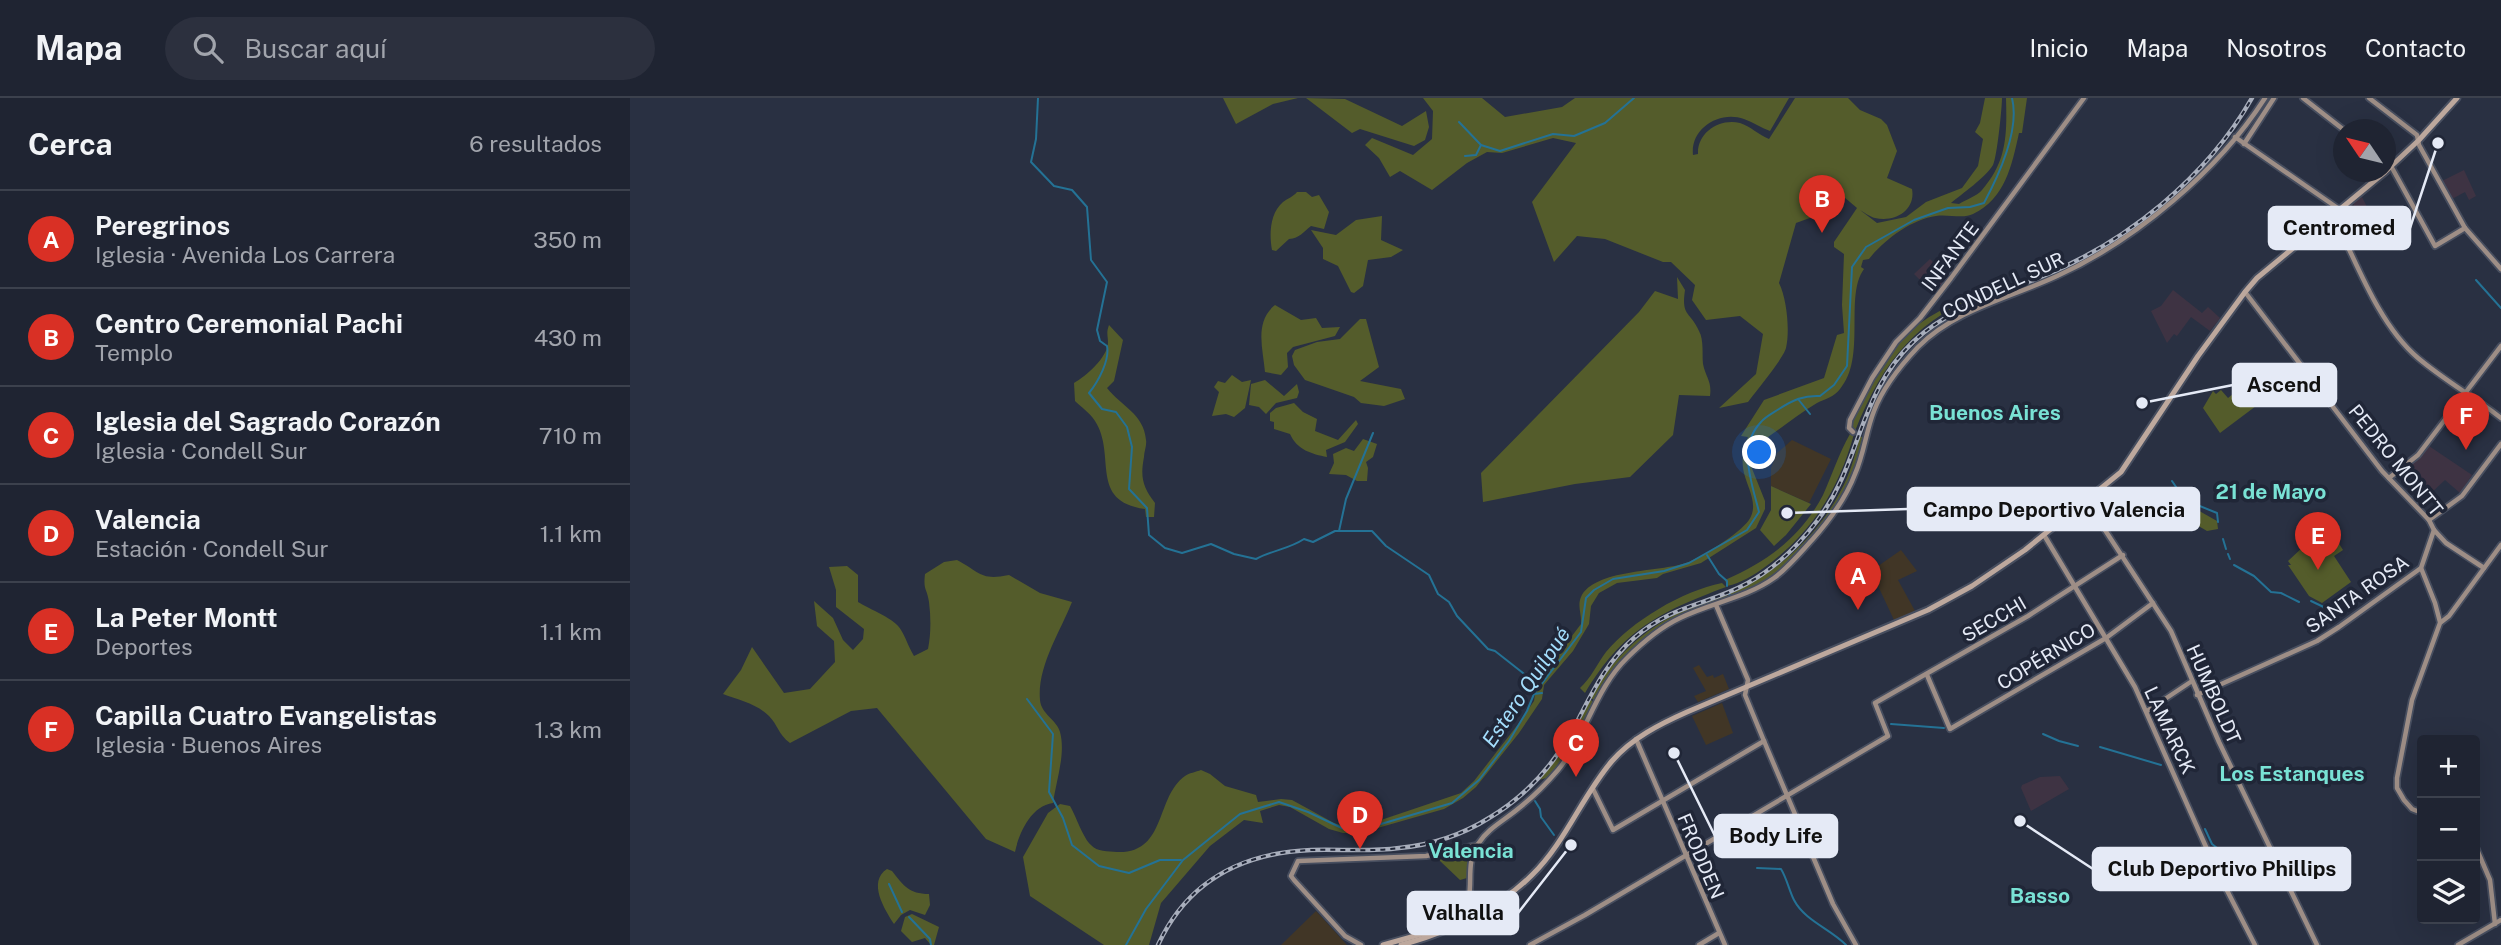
<!DOCTYPE html>
<html lang="es">
<meta charset="utf-8">
<style>
body{margin:0;font-family:"Public Sans",sans-serif;background:#2c303e;color:#f1f3f6}
.controls{position:absolute;right:21px;bottom:21px;display:grid;overflow:hidden;border-radius:7px;box-shadow:0 7px 28px #0002}
.controls button{width:63px;height:63px;display:grid;place-items:center;padding:0;border:0;border-bottom:2px solid #3c414d;background:#1f2432;color:#f1f3f6;font:35px sans-serif}
.compass{position:absolute;left:1703px;top:21px;width:63px;height:63px;border-radius:50%;background:#1f2432;box-shadow:0 7px 28px #0002;rotate:305deg}
.you{position:absolute;left:1130px;top:355px;width:24px;height:24px;margin:-18px;border:5px solid #fff;border-radius:50%;background:#1a73e8;box-shadow:0 0 0 10px #1a73e833}
.badge{display:grid;place-items:center;width:46px;height:46px;border-radius:50%;background:#d93025;color:#fff;font-size:23px;font-weight:700}
.pin{position:absolute;translate:-50% -58px;filter:drop-shadow(0 2px 4px #0008)}
.pin::after{content:'';position:absolute;top:37px;width:24px;height:21px;background:inherit;clip-path:polygon(0 0,100% 0,50% 100%)}
.list{margin:0;padding:0;list-style:none}
h2{display:flex;justify-content:space-between;align-items:center;height:91px;margin:0;padding:0 28px;font-size:30px}
h2 small{font-size:23px;font-weight:400;color:#a1a4ac}
.list li{display:grid;grid-template-columns:46px 1fr auto;gap:21px;align-items:center;box-sizing:border-box;height:98px;padding:0 28px;border-top:2px solid #3c414d}
.list b{display:block;font-size:26px;white-space:nowrap}
.list p{margin:0;font-size:23px;white-space:nowrap;color:#a1a4ac}
.list em{font-size:23px;font-style:normal;color:#a1a4ac}
.icon{flex:none;width:38px;height:38px;fill:none;stroke:currentColor;stroke-width:2;stroke-linecap:round;stroke-linejoin:round}
.map{position:relative;flex:none;width:1871px;height:847px;overflow:hidden}
header{display:flex;align-items:center;gap:42px;box-sizing:border-box;height:98px;padding:0 35px;background:#1f2432;border-bottom:2px solid #3c414d}
header strong{font-size:33px}
nav{display:flex;gap:38px;margin-inline-start:auto;font-size:24px}
.search{width:490px;height:63px;background:#2c303e;display:flex;align-items:center;gap:18px;box-sizing:border-box;padding:0 24px;border-radius:38px;color:#a1a4ac;font-size:26px}
main{display:flex}
aside{flex:1;background:#1f2432}
.map>svg:first-child{display:block}
.industrial{fill:#413626}
.education{fill:#3e3343}
.green{fill:#545c2b}
.lines{fill:none;stroke-linecap:round;stroke-linejoin:round}
.stream{stroke:#247295;stroke-width:2}
.secondary-tunnel{stroke:#454c5d;stroke-width:4.5;stroke-dasharray:4.5 2;stroke-linecap:butt}
.secondary-casing{stroke:#474e5f;stroke-width:8}
.primary-casing{stroke:#474e5f;stroke-width:9}
.secondary{stroke:#9e8e86;stroke-width:4.5}
.primary{stroke:#bda89d;stroke-width:5}
.rail-casing{stroke:#a8aebc;stroke-width:4.5}
.rail{stroke:#202637;stroke-width:2;stroke-dasharray:5;stroke-linecap:butt}
.labels{text-anchor:middle;dominant-baseline:central;stroke-width:7;stroke-linejoin:round;paint-order:stroke}
.street-label{font-size:19px;fill:#e5eaf6;stroke:#202637}
.neighbourhood-label{font-size:21px;font-weight:bold;fill:#79e2d5;stroke:#202637}
.water-label{font-size:21px;font-style:italic;fill:#a3ddfc;stroke:#202637}
.leader{fill:none;stroke:#e5eaf6;stroke-width:2.5}
.callout-dot{fill:#e5eaf6;stroke:#202637;stroke-width:2.5}
.callout{fill:#e5eaf6;stroke:#e5eaf6;stroke-width:2.5}
.callout-label{font-size:21px;text-anchor:middle;font-weight:bold;fill:#111}
</style>
<header>
<strong>Mapa</strong>
<div class="search"><svg class="icon" aria-label="search" viewBox="0 0 24 24"><circle cx="10" cy="10" r="6"/><path d="M15 15l6 6"/></svg>Buscar aquí</div>
<nav><a>Inicio</a><a>Mapa</a><a>Nosotros</a><a>Contacto</a></nav>
</header>
<main>
<aside>
<h2>Cerca<small>6 resultados</small></h2>
<ul class="list">
<li><span class="badge">A</span><div><b>Peregrinos</b><p>Iglesia · Avenida Los Carrera</p></div><em>350 m</em></li>
<li><span class="badge">B</span><div><b>Centro Ceremonial Pachi</b><p>Templo</p></div><em>430 m</em></li>
<li><span class="badge">C</span><div><b>Iglesia del Sagrado Corazón</b><p>Iglesia · Condell Sur</p></div><em>710 m</em></li>
<li><span class="badge">D</span><div><b>Valencia</b><p>Estación · Condell Sur</p></div><em>1.1 km</em></li>
<li><span class="badge">E</span><div><b>La Peter Montt</b><p>Deportes</p></div><em>1.1 km</em></li>
<li><span class="badge">F</span><div><b>Capilla Cuatro Evangelistas</b><p>Iglesia · Buenos Aires</p></div><em>1.3 km</em></li>
</ul>
</aside>
<div class="map">
<svg width="1871" height="847" viewBox="0 0 1871 847">
<rect width="100%" height="100%" fill="#293042"/>
<g class="industrial">
<path d="M1162,342L1201,361L1179,405L1141,388V370L1147,355Z"/>
<path d="M1271,452L1287,473L1268,482L1285,513L1264,522L1241,473Z"/>
<path d="M1069,567L1077,579L1083,577L1084,580L1093,576L1099,591L1068,604L1064,598L1076,593L1063,570Z"/>
<path d="M1092,605L1103,635L1076,647L1062,618Z"/>
<path d="M686,813L717,847H651Z"/>
</g>
<g class="education">
<path d="M1834,72L1846,98L1839,102L1835,94L1822,101L1812,83Z"/>
<path d="M1732,99L1741,117L1732,124L1737,133L1729,139L1715,112L1721,107L1724,108L1723,105Z"/>
<path d="M1300,161L1318,179L1305,197L1284,176Z"/>
<path d="M1543,192L1572,215L1578,209L1590,220L1580,233L1561,219L1547,238L1544,236L1537,245L1521,213L1531,208Z"/>
<path d="M1799,348L1842,377L1830,395L1815,382L1800,396L1775,371Z"/>
<path d="M1430,678L1439,691L1401,713L1391,690L1392,687L1410,679Z"/>
</g>
<g class="green">
<path d="M593,0H668L643,6L606,26Z"/>
<path d="M676,0L715,1L772,28L796,13L799,29L795,42L784,48L730,31L722,35Z"/>
<path d="M793,0H852L875,19L932,9L945,0H1159L1140,33C1131,30 1123,24 1114,21C1089,12 1060,31 1063,57L1068,56C1067,35 1089,20 1110,25C1120,28 1129,37 1139,41L1165,0H1218L1230,12L1251,21L1257,27L1267,53L1257,80L1282,91C1286,112 1265,125 1245,120C1240,119 1234,114 1230,112L1247,125L1276,119L1296,104L1332,90L1348,68L1353,41L1345,34L1350,25L1355,0H1372C1372,10 1367,59 1363,67C1355,80 1333,95 1321,105L1329,106C1335,102 1347,98 1352,92C1377,63 1377,37 1376,0H1397L1392,35H1389C1382,67 1375,101 1343,116C1334,121 1317,116 1306,118C1282,121 1254,142 1239,161L1233,162L1231,169L1234,171C1214,198 1237,260 1210,291C1204,299 1195,301 1187,305C1170,315 1154,328 1138,339H1127L1125,341L1121,368L1135,403V411L1126,430L1071,465L1033,476L1027,480L987,485L969,495L961,508L959,526L943,553L914,587L912,601L889,635L846,689L833,700L814,711L730,735H713L699,731L660,709L649,707L630,713L633,725L614,722L580,748L531,805L519,847H474L400,798L393,759L418,715L430,706L440,708C446,718 453,740 461,747C467,754 478,753 487,754C537,756 525,699 555,678C559,675 566,674 571,672L580,676L595,688L626,697L628,704L651,701L662,702L704,725L716,729L748,723L831,695L844,683L889,625L904,603L907,584L951,526C952,517 947,508 951,499C964,471 1030,474 1056,465C1072,459 1109,436 1119,422C1129,407 1118,391 1114,375C1111,362 1113,351 1118,339L1111,338L1134,302L1194,280L1207,237L1214,235L1212,207L1214,156L1204,149V144L1227,110L1214,99L1200,102L1188,117L1166,125L1149,185C1157,201 1160,233 1156,250C1153,261 1126,293 1118,304L1089,310L1126,276L1133,236L1110,218L1076,222L1062,202L1065,187L1041,164H1033L975,141L947,138L924,164L902,104L946,45L923,40L872,55L857,54L837,65L802,92L770,73L760,79L749,60L735,47L742,40L783,57L802,41L803,13Z"/>
<path d="M667,94H676L682,99L689,97L699,114L694,131L681,128C673,134 670,140 659,141L646,153L642,152C639,136 640,115 653,104C658,100 663,99 667,94Z"/>
<path d="M752,118L751,142L773,152L761,159L738,162L733,188L724,195L721,194L708,168L693,161V150L681,132L706,137L726,122Z"/>
<path d="M1047,179L1055,192C1051,219 1060,213 1069,233C1074,242 1072,256 1073,266C1076,280 1082,283 1080,298L1049,297L1043,337L1000,379L945,386L853,404L851,375L1009,214L1025,193L1048,201Z"/>
<path d="M1361,190L1362,193C1288,218 1253,263 1225,333L1221,325C1235,298 1248,269 1268,245C1290,219 1330,202 1361,190Z"/>
<path d="M645,207L671,222L686,220L692,230L710,229L705,238L663,249L657,255L658,269L651,277L635,274C633,251 624,224 645,207Z"/>
<path d="M730,221H736L749,269L730,283L771,291L775,301L754,308L731,305L724,299L675,282L664,267L662,258L665,252L687,244L710,241Z"/>
<path d="M479,227L493,242L484,283L477,290C491,308 514,316 516,342C517,347 514,354 514,359C510,380 513,389 525,405L524,419H516L515,411C458,403 487,357 465,323C460,315 451,309 445,303L444,285C456,278 477,260 478,245C478,237 476,235 479,227Z"/>
<path d="M602,277L612,284L621,282L615,310L604,319L596,316L582,318L589,294L584,289L588,283L595,285Z"/>
<path d="M1621,281L1638,299L1590,335L1573,310L1583,293L1586,296L1591,292L1598,300Z"/>
<path d="M635,282L654,298L667,286L669,294L667,300L646,305L636,316L629,309L619,307L621,286Z"/>
<path d="M664,305L673,314L687,321L685,333L708,342L726,322L728,326L715,344L696,352L697,359C682,356 667,352 660,336L644,331V324L640,323V315L646,310Z"/>
<path d="M1220,336H1224C1209,391 1182,435 1135,469C1124,477 1111,485 1097,488L1095,482C1138,463 1171,439 1193,397C1202,377 1209,355 1220,336Z"/>
<path d="M1230,338L1235,341L1229,362L1217,391L1191,429L1147,476L1102,500L1100,495C1145,477 1188,437 1210,394C1220,377 1225,357 1230,338Z"/>
<path d="M733,341L747,346L743,359L736,364L738,370L737,383H727L716,377L699,376L704,365L703,356L716,350L724,353Z"/>
<path d="M1141,388L1181,406L1156,437L1144,448L1130,432L1141,412Z"/>
<path d="M1557,406L1587,423L1588,431L1577,433L1560,423L1550,412Z"/>
<path d="M1689,434L1699,450L1708,444L1713,452L1704,458L1721,484L1692,505L1679,498L1658,467H1661L1658,463Z"/>
<path d="M327,462C350,474 350,483 379,477L410,495L442,504C430,534 407,569 410,602C411,616 427,622 430,634C436,656 426,683 423,705C401,708 389,735 385,754L356,741L247,610L221,613L160,645C148,636 148,627 139,618C127,606 109,602 93,596L111,572L122,549L154,595L180,591L205,564L204,543L187,528L184,503L203,520L213,542L223,552L233,541L234,531L206,509V492L199,469L217,468L228,477V504C239,511 266,521 271,532C276,540 278,548 284,558L298,551C301,536 301,520 299,504C297,490 293,493 295,476L314,464Z"/>
<path d="M1092,485L1096,489C1029,514 993,532 955,595L950,590C961,580 967,566 976,554C1002,523 1052,493 1092,485Z"/>
<path d="M1097,496L1098,501C1081,508 1062,512 1046,521C1008,542 987,566 965,603L960,599C995,541 1034,516 1097,496Z"/>
<path d="M960,601L964,605L942,648L927,671L920,679L909,682L928,659Z"/>
<path d="M837,751L839,756L837,780L830,782L809,762L810,759Z"/>
<path d="M257,771L262,773C273,787 279,796 299,796L300,807L295,817L280,812L271,817L264,826C255,812 237,784 257,771Z"/>
<path d="M282,816L309,829L304,847H301L295,840L282,844L271,833L275,819Z"/>
</g>
<g class="lines">
<g class="stream">
<path d="M408,0L406,41L401,64L424,88L442,92L457,109L461,162L477,184L467,232L470,243L477,248C480,262 468,284 459,295L472,311L486,314L497,329L502,349L499,391L517,410L519,437L535,450L552,455L581,446L604,456L626,461C643,452 659,451 674,441L683,444L705,433H742L756,448L799,477L808,496L819,504L827,518L858,551L865,553L893,575L905,589L904,596L912,595"/>
<path d="M829,24L851,47L870,53L923,36L944,38L975,25L1004,0"/>
<path d="M835,58L846,57L851,47"/>
<path d="M1846,182L1871,210"/>
<path d="M1168,301L1180,316"/>
<path d="M1542,383L1555,402L1587,415L1588,424"/>
<path d="M709,433L716,401L743,335"/>
<path d="M1593,441L1596,451"/>
<path d="M1598,456L1600,461"/>
<path d="M1077,457L1089,476L1097,483V488"/>
<path d="M1604,467L1624,478L1641,494L1651,495L1669,504"/>
<path d="M1099,495L1100,498"/>
<path d="M1681,503L1700,512"/>
<path d="M397,601L423,636L419,694L433,720L442,747L469,768L499,775L530,762H551"/>
<path d="M1261,626L1314,630"/>
<path d="M1413,636L1429,643L1448,648"/>
<path d="M1470,649L1531,667"/>
<path d="M905,703L910,711L911,719L924,737"/>
<path d="M1575,731L1582,746L1614,771L1634,791"/>
<path d="M1127,770L1151,771C1157,781 1159,792 1164,802C1175,823 1201,831 1216,847"/>
<path d="M259,786L272,814"/>
<path d="M279,819L300,841L301,847"/>
<path d="M496,847L516,811L553,762L610,716L649,704L678,714L716,732L734,731L822,705L849,682L879,643L897,613L904,596L951,534L956,500L964,492L983,481L1034,473L1059,465L1117,432L1129,414C1122,385 1107,349 1131,324C1135,319 1143,315 1149,311C1163,302 1174,297 1190,298L1204,287L1217,268L1222,169L1236,149L1284,122L1318,110L1340,109L1354,105C1369,77 1390,32 1382,0"/>
</g>
<path class="secondary-tunnel" d="M1223,334L1230,337"/>
<g class="secondary-casing">
<g id="secondary">
<path d="M1673,0L1714,32"/>
<path d="M1739,0L1787,37L1789,47L1835,130L1871,171"/>
<path d="M1605,39L1709,111"/>
<path d="M1614,46L1644,0"/>
<path d="M1756,62L1761,68L1805,148L1835,130"/>
<path d="M1703,117C1726,163 1748,226 1788,260C1814,282 1844,299 1871,320"/>
<path d="M1615,194L1752,373L1799,422L1804,432L1816,445L1854,470"/>
<path d="M1223,334L1219,330L1220,322L1242,280L1266,244L1290,220L1321,180L1454,0"/>
<path d="M1759,380L1788,357L1871,248"/>
<path d="M1456,403L1541,533L1589,644L1687,847"/>
<path d="M1799,422L1832,398L1871,346"/>
<path d="M1414,437L1505,589L1584,767L1625,847"/>
<path d="M1791,470L1805,505L1810,524"/>
<path d="M1086,507L1118,582L1115,597L1134,643L1203,806L1226,847"/>
<path d="M1297,577L1320,631L1476,540L1523,505"/>
<path d="M1567,597L1687,543L1709,529L1791,470L1804,432"/>
<path d="M1517,613L1562,583"/>
<path d="M1006,641L1095,847"/>
<path d="M963,691L983,732L1134,643"/>
<path d="M1792,715L1782,711L1774,702L1767,690V680L1782,602L1810,525L1819,518L1871,447"/>
<path d="M1845,747L1860,782L1865,826"/>
<path d="M830,820C849,794 832,771 848,746C858,730 875,722 889,710C903,699 916,686 928,672C956,638 965,591 997,560C1012,545 1031,529 1050,520C1080,505 1116,500 1144,480C1158,470 1171,454 1182,442C1199,423 1216,400 1225,376C1234,356 1236,333 1244,313C1253,289 1271,267 1288,249C1326,211 1380,200 1427,178C1506,142 1588,73 1635,0"/>
<path d="M731,847L715,838L664,782L661,778L668,763L796,758L847,747"/>
<path d="M900,847L955,817L1258,638L1245,605L1398,518L1493,457"/>
<path d="M1069,847L1089,835"/>
<path d="M1828,847L1871,822"/>
</g>
</g>
<g class="primary-casing">
<g id="primary">
<path d="M1756,73L1789,42L1827,0"/>
<path d="M753,847L799,834L842,815"/>
<path d="M771,847C817,835 868,811 902,777C935,745 952,698 982,663C1002,640 1030,626 1057,614L1298,512L1342,488L1395,452L1491,374L1568,258L1615,194L1627,180L1755,74"/>
</g>
</g>
<use href="#secondary" class="secondary"/>
<use href="#primary" class="primary"/>
<g class="rail-casing">
<path id="rail" d="M528,847C558,782 612,755 681,752C710,751 740,754 769,750C801,747 832,737 859,720C893,700 920,671 940,637C959,602 973,567 1004,540C1042,507 1077,507 1116,486C1144,471 1168,448 1187,423C1231,366 1228,296 1283,244C1320,209 1368,197 1413,178C1497,144 1577,79 1622,0"/>
</g>
<use href="#rail" class="rail"/>
</g>
<g class="labels">
<g class="street-label">
<text transform="translate(1320 158) rotate(-53)">INFANTE</text>
<text transform="translate(1373 187) rotate(-25)">CONDELL SUR</text>
<text transform="translate(1766 362) rotate(51)">PEDRO MONTT</text>
<text transform="translate(1727 496) rotate(-35)">SANTA ROSA</text>
<text transform="translate(1364 521) rotate(-30)">SECCHI</text>
<text transform="translate(1416 558) rotate(-31)">COPÉRNICO</text>
<text transform="translate(1584 596) rotate(66)">HUMBOLDT</text>
<text transform="translate(1540 632) rotate(65)">LAMARCK</text>
<text transform="translate(1071 758) rotate(67)">FRODDEN</text>
</g>
<g class="neighbourhood-label">
<text x="1365" y="314">Buenos Aires</text>
<text x="1641" y="393">21 de Mayo</text>
<text x="1662" y="675">Los Estanques</text>
<text x="841" y="752">Valencia</text>
<text x="1410" y="797">Basso</text>
</g>
<g class="water-label">
<text transform="translate(896 589) rotate(-56)">Estero Quilpué</text>
</g>
</g>
<path class="leader" d="M1808 45L1780 130M1512 305L1603 287M1157 415L1278 411M1044 655L1085 738M1390 723L1463 771M941 747L888 815"/>
<g class="callout-dot">
<circle cx="1808" cy="45" r="7"/>
<circle cx="1512" cy="305" r="7"/>
<circle cx="1157" cy="415" r="7"/>
<circle cx="1044" cy="655" r="7"/>
<circle cx="1390" cy="723" r="7"/>
<circle cx="941" cy="747" r="7"/>
</g>
<g class="callout">
<rect x="1639" y="109" width="141" height="42" rx="7"/>
<rect x="1603" y="266" width="103" height="42" rx="7"/>
<rect x="1278" y="390" width="291" height="42" rx="7"/>
<rect x="1085" y="717" width="122" height="42" rx="7"/>
<rect x="1463" y="750" width="257" height="42" rx="7"/>
<rect x="778" y="794" width="110" height="42" rx="7"/>
</g>
<g class="callout-label">
<text x="1709" y="137">Centromed</text>
<text x="1654" y="294">Ascend</text>
<text x="1424" y="419">Campo Deportivo Valencia</text>
<text x="1146" y="745">Body Life</text>
<text x="1592" y="778">Club Deportivo Phillips</text>
<text x="833" y="822">Valhalla</text>
</g>
</svg>
<div class="controls">
<button>+</button>
<button>−</button>
<button><svg class="icon" aria-label="layers" viewBox="0 0 24 24"><path d="M12 4l9 5-9 5-9-5zM3 14l9 5 9-5"/></svg></button>
</div>
<svg class="compass" viewBox="-18 -18 36 36"><path d="M0-13l5 13h-10z" fill="#e53935"/><path d="M0 13l5-13h-10z" fill="#a1a4ac"/></svg>
<div class="you"></div>
<div class="pin badge" style="left:1228px;top:512px">A</div>
<div class="pin badge" style="left:1192px;top:135px">B</div>
<div class="pin badge" style="left:946px;top:679px">C</div>
<div class="pin badge" style="left:730px;top:751px">D</div>
<div class="pin badge" style="left:1688px;top:472px">E</div>
<div class="pin badge" style="left:1836px;top:352px">F</div>
</div>
</main>
